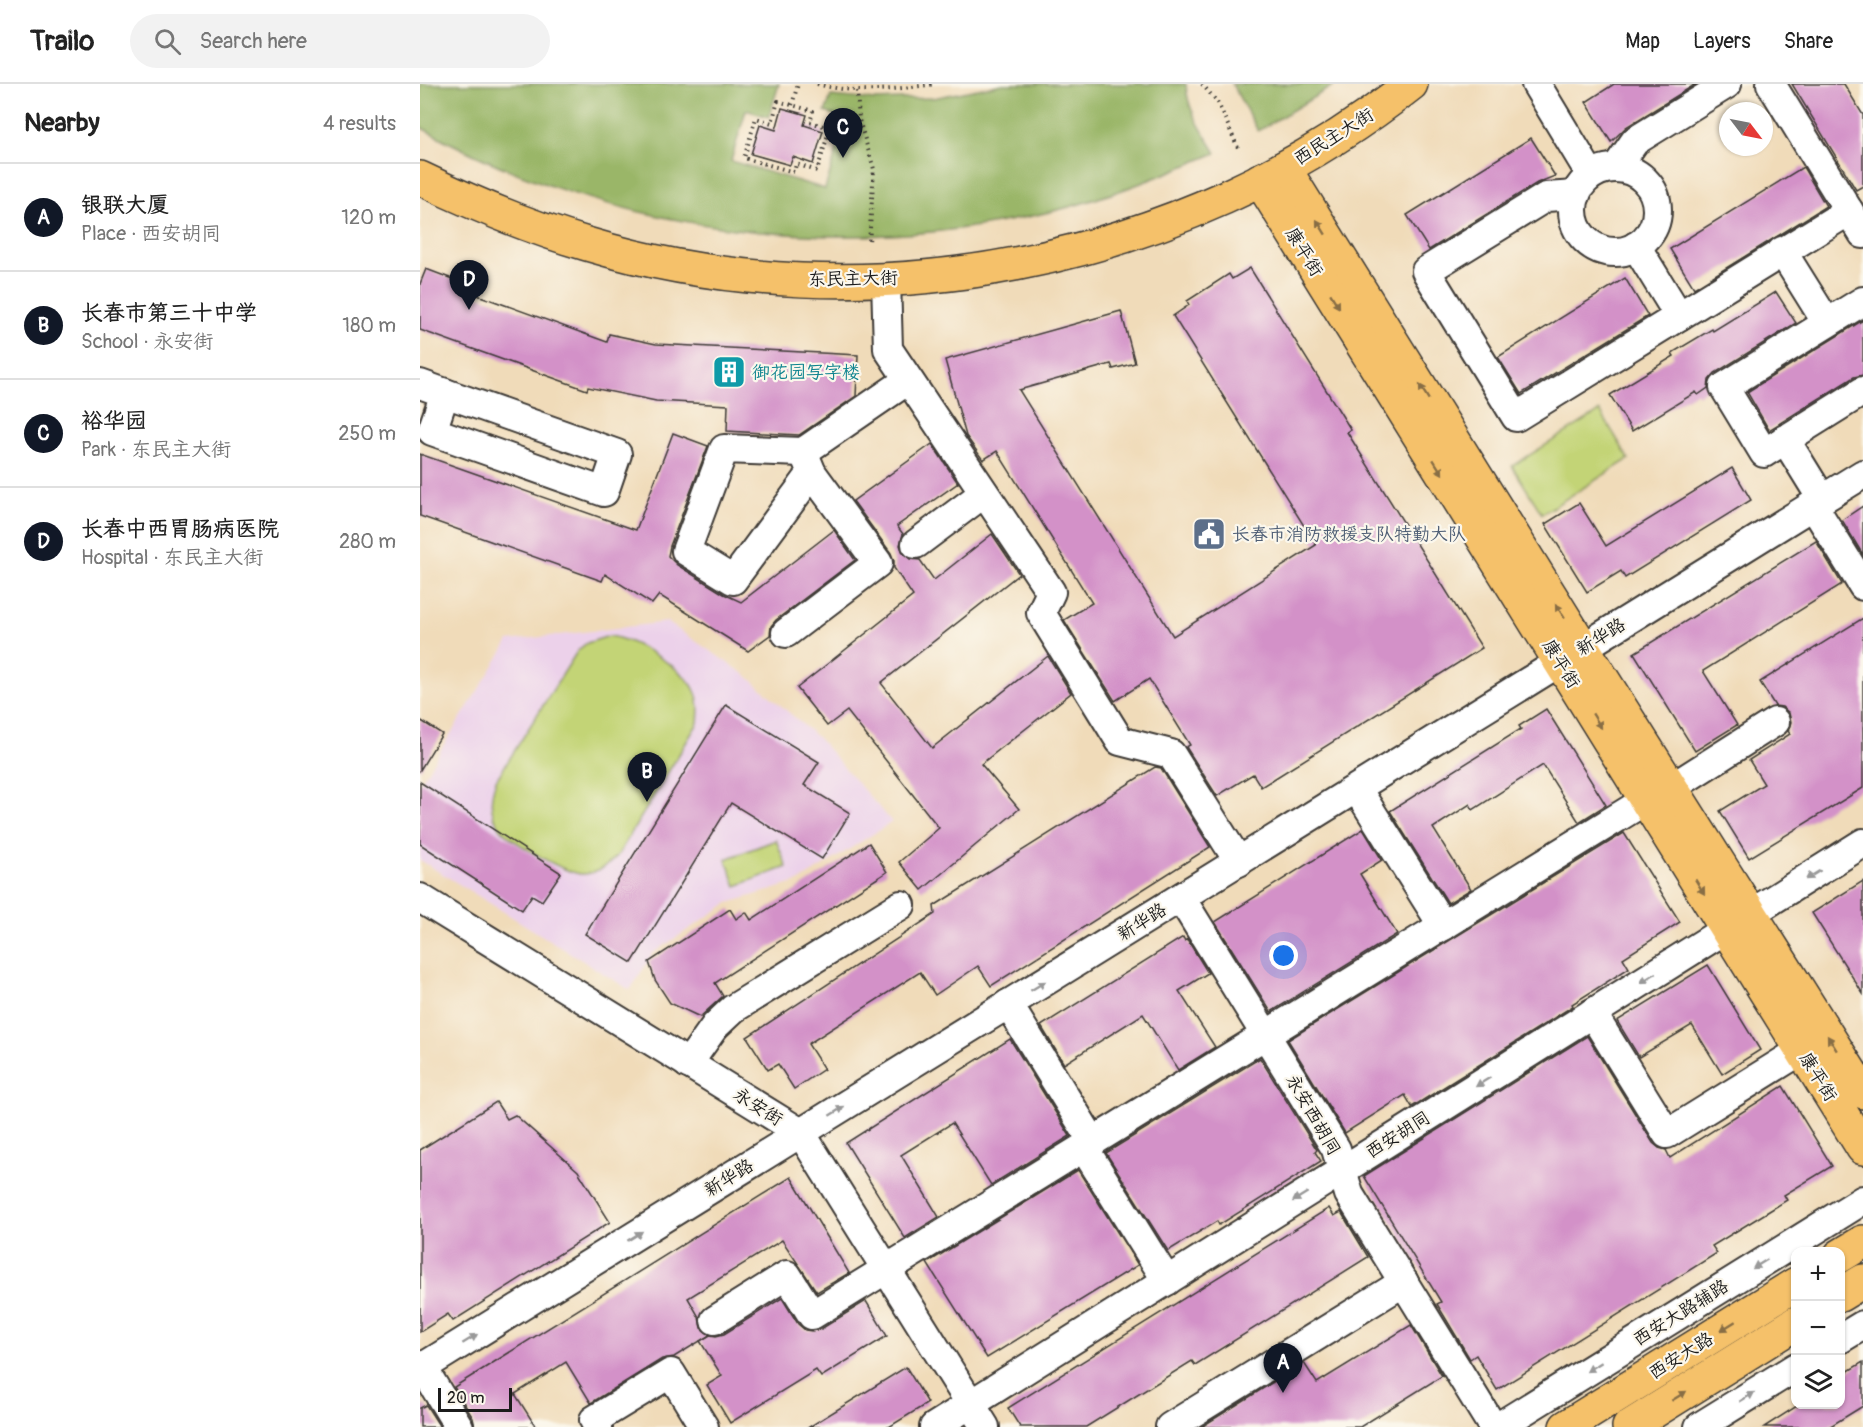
<!DOCTYPE html>
<meta charset="utf-8">
<style>
body{margin:0;font-family:Pangolin,"LXGW WenKai TC",sans-serif;background:#f2f2f2;color:#222}
.controls{position:absolute;right:18px;bottom:18px;display:grid;overflow:hidden;border-radius:12px;box-shadow:0 2px 4px #0004}
.controls button{width:54px;height:54px;display:grid;place-items:center;padding:0;border:0;border-bottom:2px solid #e0e0e0;background:#fff;color:#222;font:30px sans-serif}
.compass{position:absolute;left:1299px;top:18px;width:54px;height:54px;border-radius:50%;background:#fff;box-shadow:0 2px 4px #0004;rotate:122deg}
.scale{position:absolute;left:18px;bottom:15px;width:74px;box-sizing:border-box;padding-left:6px;border:3px solid #1c1c1c;border-top:0;font-size:16px;line-height:21px;white-space:nowrap;color:#1c1c1c;-webkit-text-stroke:4px #fbf7ec;paint-order:stroke}
.you{position:absolute;left:864px;top:872px;width:21px;height:21px;margin:-15px;border:4px solid #fff;border-radius:50%;background:#1a73e8;box-shadow:0 0 0 9px #1a73e833}
.badge{display:grid;place-items:center;width:39px;height:39px;border-radius:50%;background:#111827;color:#fff;font-size:20px;font-weight:700}
.pin{position:absolute;translate:-50% -50px;filter:drop-shadow(0 2px 3px #0008)}
.pin::after{content:'';position:absolute;top:32px;width:21px;height:18px;background:inherit;clip-path:polygon(0 0,100% 0,50% 100%)}
.list{margin:0;padding:0;list-style:none}
h2{display:flex;justify-content:space-between;align-items:center;height:78px;margin:0;padding:0 24px;font-size:26px}
h2 small{font-size:20px;font-weight:400;color:#767676}
.list li{display:grid;grid-template-columns:39px 1fr auto;gap:18px;align-items:center;box-sizing:border-box;height:108px;padding:0 24px;border-top:2px solid #e0e0e0}
.list b{display:block;font-size:22px;white-space:nowrap}
.list p{margin:0;font-size:20px;white-space:nowrap;color:#767676}
.list em{font-size:20px;font-style:normal;color:#767676}
.icon{flex:none;width:33px;height:33px;fill:none;stroke:currentColor;stroke-width:2;stroke-linecap:round;stroke-linejoin:round}
.map{position:relative;flex:none;width:1443px;height:1343px;overflow:hidden}
header{display:flex;align-items:center;gap:36px;box-sizing:border-box;height:84px;padding:0 30px;background:#fff;border-bottom:2px solid #e0e0e0}
header strong{font-size:28px}
nav{display:flex;gap:33px;margin-inline-start:auto;font-size:21px}
.search{width:420px;height:54px;background:#f2f2f2;display:flex;align-items:center;gap:15px;box-sizing:border-box;padding:0 21px;border-radius:33px;color:#767676;font-size:22px}
main{display:flex}
aside{flex:1;background:#fff}
.map>svg:first-child{display:block}
.built{fill:#ecd1ea}
.green{fill:#c3d476;stroke:#707849;stroke-width:1.5}
.forest{fill:#9ab667;stroke:#5b6942;stroke-width:1.5}
.building{fill:#d391c8}
.lines{fill:none;stroke-linecap:round;stroke-linejoin:round}
.minor-casing{stroke:#3c3934;stroke-width:32}
.major-casing{stroke:#3c3934;stroke-width:36}
.path{stroke:#3c3934;stroke-width:4;stroke-dasharray:1.5 4.5;stroke-linecap:butt}
.minor{stroke:#fff;stroke-width:28}
.major{stroke:#f5c16b;stroke-width:33}
.oneway{fill:#886e44}
.oneway2{fill:#999}
.labels{text-anchor:middle;dominant-baseline:central;stroke-width:4.5;stroke-linejoin:round;paint-order:stroke}
.street-label{font-size:18px;fill:#1c1c1c;stroke:#fbf7ec}
.culture-label{font-size:18px;fill:#0d838f;stroke:#fbf7ec;text-anchor:start}
.service-label{font-size:18px;fill:#4e5e75;stroke:#fbf7ec;text-anchor:start}
</style>
<header>
<strong>Trailo</strong>
<div class="search"><svg class="icon" aria-label="search" viewBox="0 0 24 24"><circle cx="10" cy="10" r="6"/><path d="M15 15l6 6"/></svg>Search here</div>
<nav><a>Map</a><a>Layers</a><a>Share</a></nav>
</header>
<main>
<aside>
<h2>Nearby<small>4 results</small></h2>
<ul class="list">
<li><span class="badge">A</span><div><b>银联大厦</b><p>Place · 西安胡同</p></div><em>120 m</em></li>
<li><span class="badge">B</span><div><b>长春市第三十中学</b><p>School · 永安街</p></div><em>180 m</em></li>
<li><span class="badge">C</span><div><b>裕华园</b><p>Park · 东民主大街</p></div><em>250 m</em></li>
<li><span class="badge">D</span><div><b>长春中西胃肠病医院</b><p>Hospital · 东民主大街</p></div><em>280 m</em></li>
</ul>
</aside>
<div class="map">
<svg width="1443" height="1343" viewBox="0 0 1443 1343">
<rect width="100%" height="100%" fill="#fbf7ec"/>
<filter id="ink" filterUnits="userSpaceOnUse"><feTurbulence type="fractalNoise" baseFrequency=".0167" numOctaves="2"/><feDisplacementMap in="SourceGraphic" scale="12" xChannelSelector="R" yChannelSelector="G"/><feConvolveMatrix kernelMatrix="1 2 1 2 8 2 1 2 1" color-interpolation-filters="sRGB"/></filter>
<filter id="wash" filterUnits="userSpaceOnUse"><feTurbulence type="fractalNoise" baseFrequency=".008" numOctaves="4" result="noise"/><feDisplacementMap in="SourceGraphic" scale="24" xChannelSelector="R" yChannelSelector="G"/><feGaussianBlur stdDeviation="1.35" result="paint"/><feColorMatrix in="noise" values="0 0 0 0 0 0 0 0 0 0 0 0 0 0 0 0 0 1.4 0 .05"/><feComposite in="paint" operator="in"/></filter>
<g filter="url(#wash)">
<rect width="100%" height="100%" fill="#f0dbb9"/>
<path class="built" d="M247,538L326,591L398,654L472,738L378,798L308,819L233,869L210,906L0,776V699L89,557Z"/>
<g class="green">
<path d="M1180,327L1209,375L1122,430L1092,382Z"/>
<path d="M189,552C213,555 266,585 275,607C280,617 279,628 278,639L198,771C188,782 177,790 162,790C146,790 92,758 81,745C79,742 76,736 74,733C69,720 72,708 76,696L158,566L167,559Z"/>
<path d="M356,756L367,783L316,802L306,775Z"/>
</g>
<g class="forest">
<path d="M0,0H359L349,33L326,26L311,77L405,105L426,35L405,28L411,12L455,16L513,14L583,0H766C767,27 783,47 796,69C743,91 690,113 634,127C421,179 191,149 0,43Z"/>
<path d="M812,0H916L838,47Z"/>
</g>
<g id="blocks">
<g class="building">
<path d="M1194,0H1276L1206,43L1191,58L1166,18Z"/>
<path d="M1372,0H1424L1443,31V102L1436,106Z"/>
<path d="M362,24L387,31L384,41L403,47L393,80L373,73L370,81L331,70L340,41L356,46Z"/>
<path d="M1111,54L1135,92L1117,99L1009,166L987,131Z"/>
<path d="M1383,83L1406,122L1274,204L1250,165Z"/>
<path d="M830,184L931,346L927,348L1062,564L841,703L833,690L797,712L766,663L770,661L729,595L695,617L644,536L672,519L577,367L563,376L546,352L525,276L701,227L715,279L693,285L691,280L599,306L753,552L896,461L753,232L769,221L767,217L809,190L812,195Z"/>
<path d="M6,185L43,199L41,205L187,258L189,250L236,260L438,271L436,312L379,351L307,347L308,321L236,317L168,303L167,306L0,246V200Z"/>
<path d="M1205,194L1228,232L1101,310L1078,273Z"/>
<path d="M1356,208L1376,239L1295,289L1289,296L1288,304L1278,311L1276,308L1212,347L1190,311L1254,272L1252,269L1292,245L1293,247Z"/>
<path d="M1443,236V291L1434,293L1349,346L1327,308Z"/>
<path d="M253,349L288,362L250,462L248,472L257,481L304,510L321,518L414,446L435,476L356,536L351,542L350,551L328,567L239,511L232,520L185,490L182,497L0,432V370L216,446Z"/>
<path d="M512,360L538,399L477,442L483,450L480,461L483,469L490,475L500,476L514,496L572,450L599,490L461,599L512,664L628,572L651,609L561,680L599,725L502,806L479,778L519,744L427,627L407,642L377,604L493,512L474,484V477L471,469L433,417Z"/>
<path d="M1312,384L1331,416L1205,494L1201,487L1167,508L1125,440L1159,419L1186,462Z"/>
<path d="M1443,422V471L1422,436Z"/>
<path d="M1396,457L1422,500L1283,587L1317,641L1275,667L1214,569Z"/>
<path d="M1443,534V704L1329,774L1300,727L1344,700L1329,676L1370,650L1368,647L1371,638L1369,629L1362,623L1355,622L1340,598Z"/>
<path d="M306,621L399,678L384,701L430,729L402,775L311,719L212,879L165,850Z"/>
<path d="M1126,625L1186,721L1159,738L1123,681L1053,726L1050,720L1013,744L1051,805L1028,819L970,727L1101,645L1099,642Z"/>
<path d="M0,636L22,650L0,686Z"/>
<path d="M735,683L741,684L790,763L571,902L558,882L515,911L500,888L388,960L404,985L374,1005L358,980L348,986L327,953L515,830L514,822Z"/>
<path d="M0,698L141,789L122,817L112,811L102,826L0,760Z"/>
<path d="M943,745L962,776L940,790L977,850L851,928L795,838Z"/>
<path d="M1204,749L1260,838L1203,874L1209,884L1152,920L1153,922L992,1023L985,1011L925,1049L868,956Z"/>
<path d="M449,759L467,788L295,899L303,912L280,933L250,919L235,896L229,878L310,825L316,835L326,828L331,836Z"/>
<path d="M1443,797V910L1392,829Z"/>
<path d="M763,853L765,857L767,855L788,889L759,907L795,963L758,986L723,930L644,980L621,942Z"/>
<path d="M1288,881L1340,966L1302,990L1272,941L1219,973L1197,937Z"/>
<path d="M1167,952L1233,1059L1239,1064L1246,1066L1250,1074L1363,1002L1412,1082L1364,1111L1367,1116L1292,1162L1297,1169L1077,1306L1056,1271L1050,1275L1017,1220L1021,1218L944,1092Z"/>
<path d="M590,955L650,1052L571,1101L532,1039L481,1071L519,1133L485,1154L426,1059Z"/>
<path d="M840,974L897,1066L895,1068L901,1077L799,1141L797,1137L748,1167L686,1069Z"/>
<path d="M76,1018L87,1035L95,1031L158,1087L190,1138L33,1237L28,1230L0,1248V1066Z"/>
<path d="M658,1086L718,1181L567,1274L507,1179Z"/>
<path d="M371,1093L429,1189L397,1208L362,1156L268,1214L279,1233L281,1244L290,1251L254,1273L242,1275L171,1319L146,1278L95,1310L116,1343H55L53,1334L34,1303Z"/>
<path d="M909,1124L914,1132L921,1128L948,1173L775,1281L772,1277L666,1343H600L588,1324Z"/>
<path d="M362,1214L378,1240L385,1246L392,1247L401,1245L446,1217L467,1252L401,1293L396,1286L310,1339L287,1301L302,1292L280,1257L290,1251L296,1252L304,1250Z"/>
<path d="M991,1241L1022,1292L940,1343H781L884,1279L897,1299Z"/>
<path d="M1443,1278V1322L1409,1343H1344L1380,1320H1420V1292Z"/>
<path d="M486,1283L508,1319L469,1343H389Z"/>
<path d="M6,1321L20,1343H0V1324Z"/>
</g>
</g>
</g>
<g filter="url(#ink)">
<use href="#blocks" fill-opacity="0" stroke="#3c3934" stroke-width="1.5"/>
<g class="lines">
<g class="minor-casing">
<g id="minor">
<path d="M1116,0L1171,91"/>
<path d="M1351,0L1443,150"/>
<path d="M1196,84L1215,57L1307,0"/>
<circle cx="1195" cy="126" r="42"/>
<path d="M1156,111L1126,113L1006,187L1096,333L1429,127"/>
<path d="M1216,162L1259,232"/>
<path d="M1362,167L1407,239"/>
<path d="M466,196L468,265L631,508L621,529L700,657L751,670L819,778"/>
<path d="M1443,217L1304,303L1344,369L1443,307"/>
<path d="M0,300L25,309"/>
<path d="M25,309L197,370L184,408L12,347Z"/>
<path d="M1365,355L1402,415"/>
<path d="M392,389L313,496L266,467L304,365L383,368L488,296"/>
<path d="M1393,421L1443,502"/>
<path d="M496,460L564,409"/>
<path d="M366,549L458,479L392,389L385,372"/>
<path d="M1251,704L1355,638"/>
<path d="M937,705L1023,842"/>
<path d="M0,814L381,1049L565,1343"/>
<path d="M761,814L916,1065L929,1110L1073,1343"/>
<path d="M588,920L673,1058"/>
<path d="M1172,929L1247,1050L1382,966"/>
<path d="M268,980L295,942L313,925L481,821"/>
<path d="M664,1064L747,1197"/>
<path d="M295,1236L367,1191L392,1231L1226,716"/>
<path d="M1420,1255L1443,1241"/>
<path d="M3,1284L39,1343"/>
<path d="M0,1285L1443,390"/>
<path d="M178,1343L174,1336L251,1289L284,1343"/>
<path d="M514,1343L1443,759"/>
<path d="M750,1343L984,1198"/>
<path d="M1078,1343L1443,1116"/>
<path d="M1279,1343L1376,1283"/>
</g>
</g>
<g class="major-casing">
<g id="major">
<path d="M864,84L1163,564L1443,1008"/>
<path d="M0,94C54,120 109,143 167,160C446,244 763,181 991,0"/>
<path d="M840,96L1443,1064"/>
<path d="M1420,1172L1443,1158"/>
<path d="M1420,1211L1443,1197"/>
<path d="M1146,1343L1376,1200"/>
<path d="M1209,1343L1376,1239"/>
</g>
</g>
<g class="path">
<path d="M397,0C437,11 475,5 516,0"/>
<path d="M782,0L798,19L819,66"/>
<path d="M437,7L439,36L454,85L449,159"/>
<path d="M358,17L393,27L390,38L410,44L397,87L376,80L374,88L324,74L336,34L352,39Z"/>
<path d="M372,21L378,0"/>
</g>
<use href="#minor" class="minor"/>
<use href="#major" class="major"/>
</g>
<defs><path id="oneway-solid" d="M-6-.8H1V-3.2L6.5 0L1 3.2V.8H-6Z" transform="scale(1.5)"/></defs>
<g class="oneway">
<use href="#oneway-solid" transform="translate(901 143) rotate(-122)"/>
<use href="#oneway-solid" transform="translate(915 217) rotate(58)"/>
<use href="#oneway-solid" transform="translate(1004 308) rotate(-122)"/>
<use href="#oneway-solid" transform="translate(1018 383) rotate(58)"/>
<use href="#oneway-solid" transform="translate(1140 527) rotate(-122)"/>
<use href="#oneway-solid" transform="translate(1177 637) rotate(58)"/>
<use href="#oneway-solid" transform="translate(1280 803) rotate(58)"/>
<use href="#oneway-solid" transform="translate(1412 959) rotate(-122)"/>
<use href="#oneway-solid" transform="translate(1308 1242) rotate(148)"/>
<use href="#oneway-solid" transform="translate(1259 1312) rotate(-32)"/>
</g>
<g class="oneway2">
<use href="#oneway-solid" transform="translate(1393 791) rotate(148)"/>
<use href="#oneway-solid" transform="translate(1228 894) rotate(148)"/>
<use href="#oneway-solid" transform="translate(618 902) rotate(-32)"/>
<use href="#oneway-solid" transform="translate(1063 998) rotate(148)"/>
<use href="#oneway-solid" transform="translate(417 1027) rotate(-32)"/>
<use href="#oneway-solid" transform="translate(880 1113) rotate(148)"/>
<use href="#oneway-solid" transform="translate(215 1152) rotate(-32)"/>
<use href="#oneway-solid" transform="translate(1340 1180) rotate(148)"/>
<use href="#oneway-solid" transform="translate(50 1255) rotate(-32)"/>
<use href="#oneway-solid" transform="translate(1174 1283) rotate(148)"/>
<use href="#oneway-solid" transform="translate(1327 1313) rotate(-32)"/>
</g>
</g>
<defs>
<g id="building-square" transform="scale(1.725)"><rect x="-9" y="-9" width="18" height="18" rx="4" fill="#0f9aa8" stroke="#fbf7ec"/><path d="M-4-6H4V6H1V3H-1V6H-4ZM-2.5-4.3h1.7v1.8h-1.7ZM.8-4.3h1.7v1.8H.8ZM-2.5-1h1.7V.8h-1.7ZM.8-1h1.7V.8H.8Z" fill="#fff"/></g>
<g id="civic-square" transform="scale(1.725)"><rect x="-9" y="-9" width="18" height="18" rx="4" fill="#5c6f8a" stroke="#fbf7ec"/><path d="M-.6-6.5H3V-4.5H.6V-3L4-1V1h2V6H-6V1h2V-1L-.6-3ZM-1.2 2.5V6h2.4V2.5Z" fill="#fff"/></g>
</defs>
<g fill-rule="evenodd">
<use href="#building-square" x="309" y="288"/>
<use href="#civic-square" x="789" y="450"/>
</g>
<g class="labels">
<g class="street-label">
<text transform="translate(914 53) rotate(-32)">西民主大街</text>
<text transform="translate(884 168) rotate(58)">康平街</text>
<text transform="translate(433 195) rotate(-1)">东民主大街</text>
<text transform="translate(1181 553) rotate(-32)">新华路</text>
<text transform="translate(1141 580) rotate(58)">康平街</text>
<text transform="translate(722 838) rotate(-32)">新华路</text>
<text transform="translate(1398 993) rotate(58)">康平街</text>
<text transform="translate(338 1023) rotate(32)">永安街</text>
<text transform="translate(893 1031) rotate(60)">永安西胡同</text>
<text transform="translate(978 1051) rotate(-32)">西安胡同</text>
<text transform="translate(309 1094) rotate(-32)">新华路</text>
<text transform="translate(1261 1229) rotate(-32)">西安大路辅路</text>
<text transform="translate(1261 1272) rotate(-32)">西安大路</text>
</g>
<g class="culture-label">
<text x="332" y="288">御花园写字楼</text>
</g>
<g class="service-label">
<text x="812" y="450">长春市消防救援支队特勤大队</text>
</g>
</g>
</svg>
<div class="controls">
<button>+</button>
<button>−</button>
<button><svg class="icon" aria-label="layers" viewBox="0 0 24 24"><path d="M12 4l9 5-9 5-9-5zM3 14l9 5 9-5"/></svg></button>
</div>
<svg class="compass" viewBox="-18 -18 36 36"><path d="M0-13l5 13h-10z" fill="#e53935"/><path d="M0 13l5-13h-10z" fill="#767676"/></svg>
<div class="scale">20 m</div>
<div class="you"></div>
<div class="pin badge" style="left:863px;top:1309px">A</div>
<div class="pin badge" style="left:227px;top:718px">B</div>
<div class="pin badge" style="left:423px;top:74px">C</div>
<div class="pin badge" style="left:49px;top:226px">D</div>
</div>
</main>
